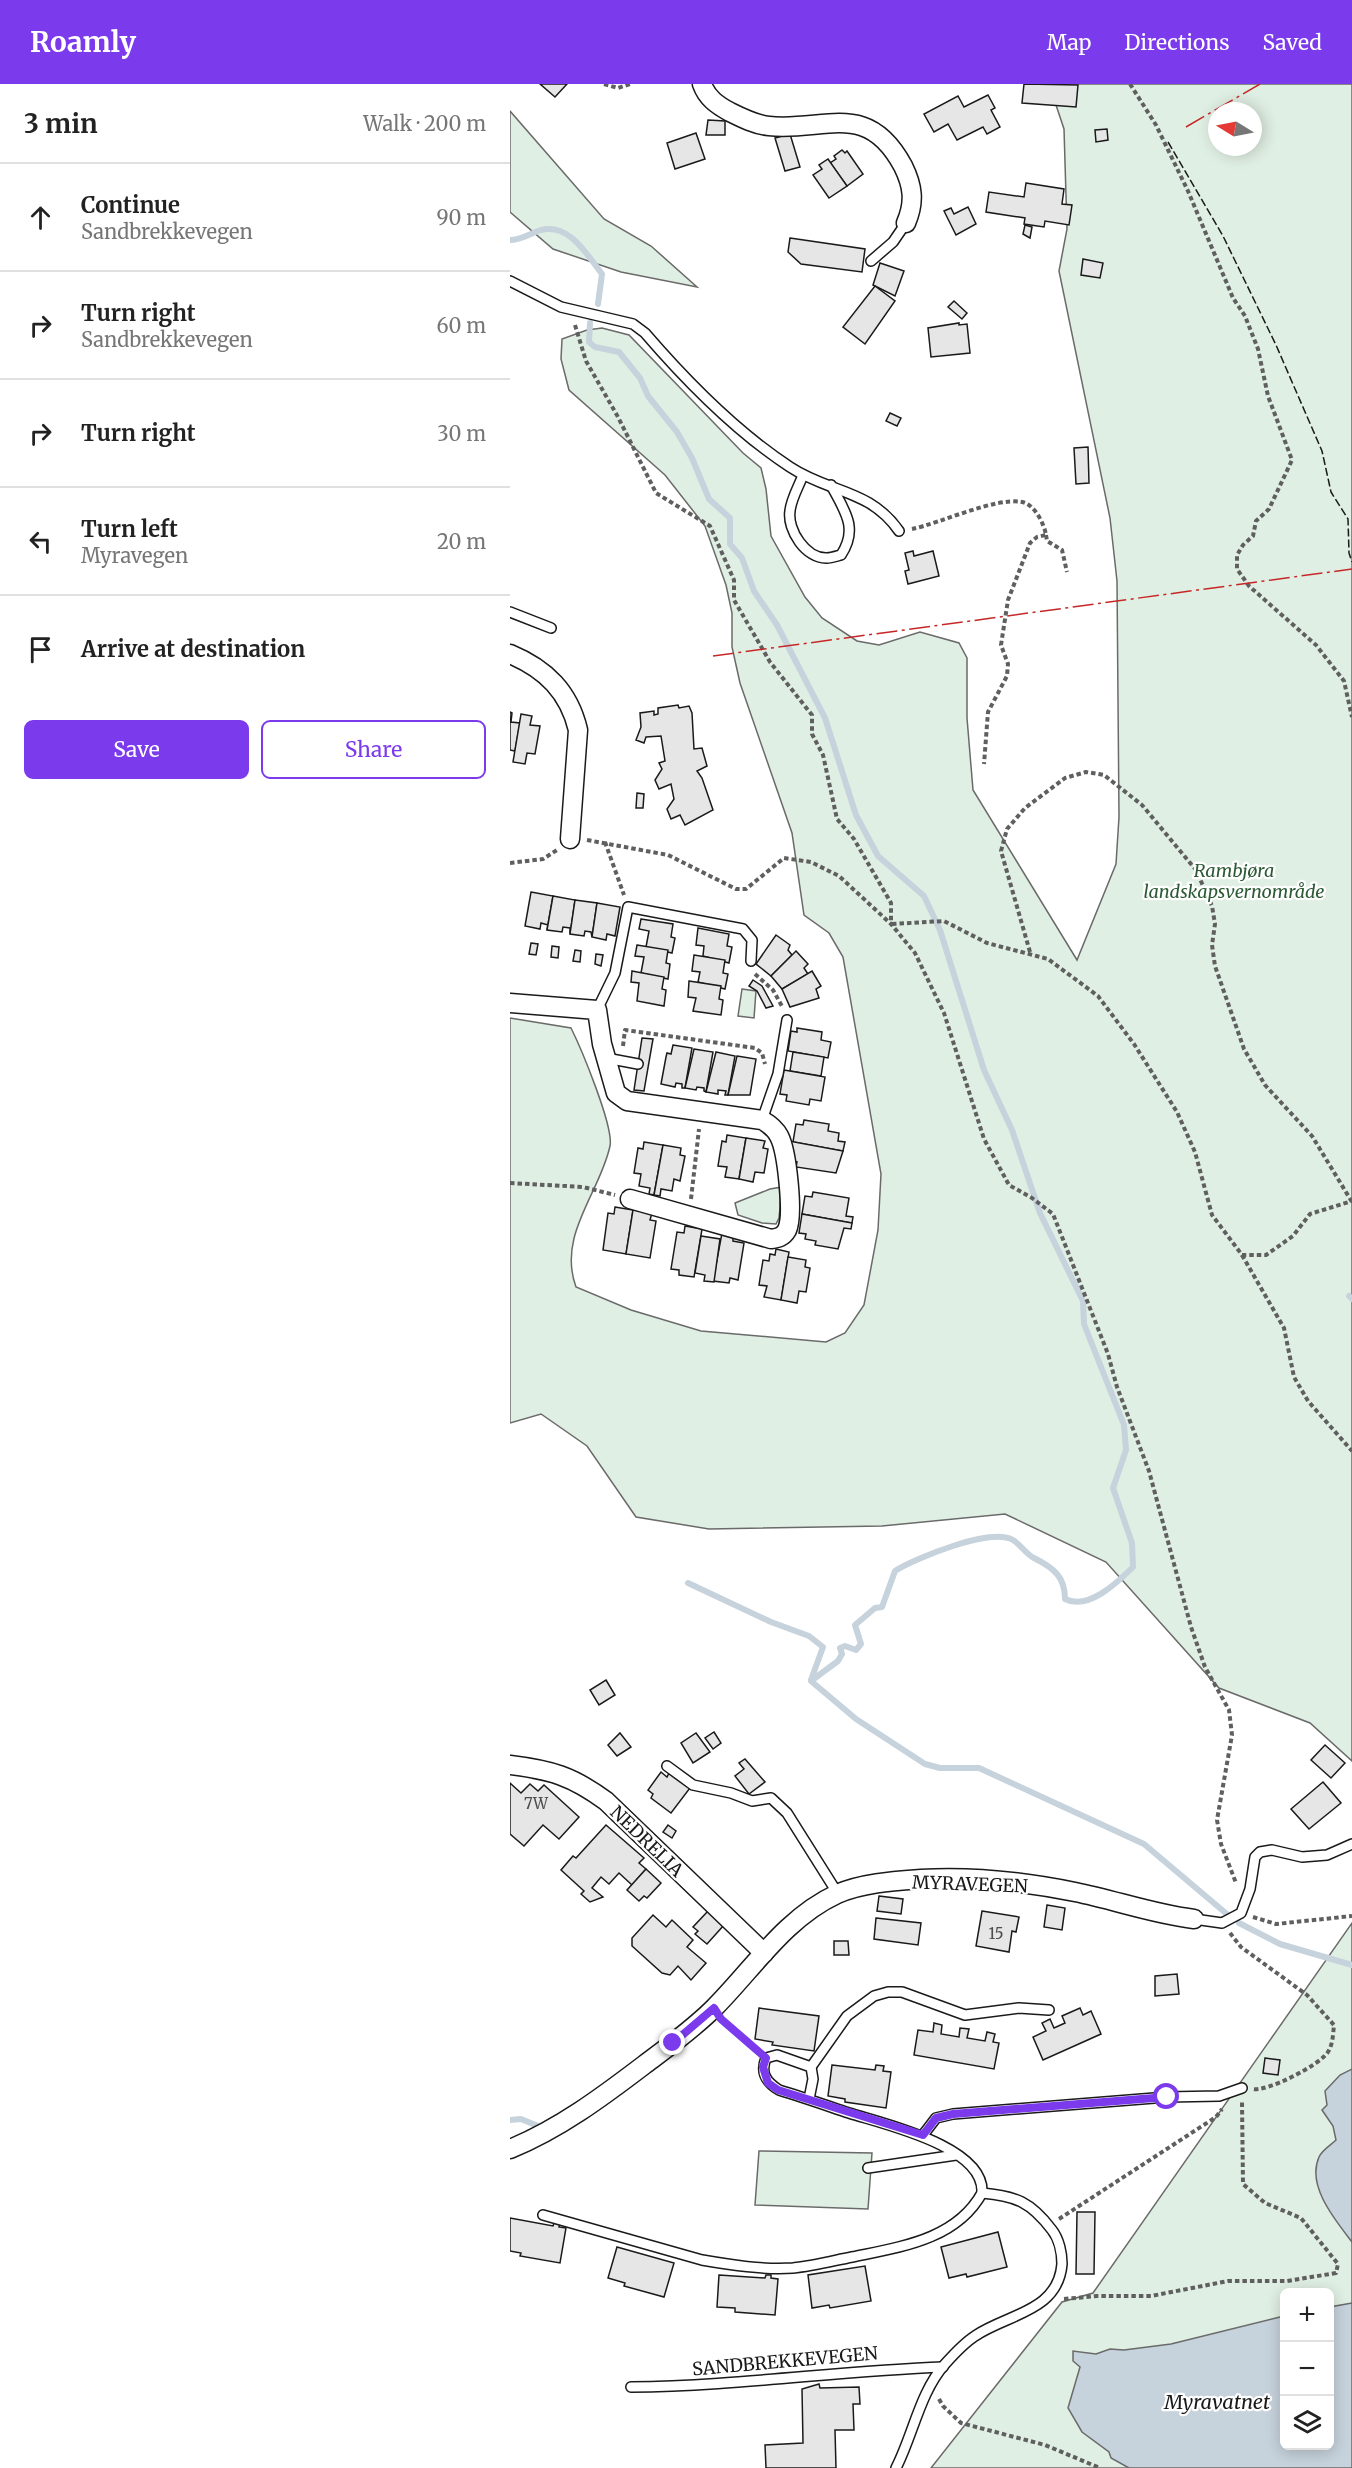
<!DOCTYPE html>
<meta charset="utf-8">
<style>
body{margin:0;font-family:Merriweather,serif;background:#f2f2f2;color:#222}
.controls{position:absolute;right:18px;bottom:18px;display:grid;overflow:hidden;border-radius:9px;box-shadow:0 3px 15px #0003}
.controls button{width:54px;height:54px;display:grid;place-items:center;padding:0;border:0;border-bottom:2px solid #e0e0e0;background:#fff;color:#222;font:30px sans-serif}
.compass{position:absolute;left:698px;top:18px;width:54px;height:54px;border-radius:50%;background:#fff;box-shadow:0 3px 15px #0003;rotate:280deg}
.stop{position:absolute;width:18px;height:18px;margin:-14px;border:4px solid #7c3aed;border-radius:50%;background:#fff}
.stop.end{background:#7c3aed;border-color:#fff;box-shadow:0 2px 6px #0008}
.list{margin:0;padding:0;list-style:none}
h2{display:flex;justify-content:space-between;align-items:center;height:78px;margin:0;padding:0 24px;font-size:26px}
h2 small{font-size:20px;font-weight:400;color:#767676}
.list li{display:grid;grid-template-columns:39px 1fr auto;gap:18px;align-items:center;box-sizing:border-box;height:108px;padding:0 24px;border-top:2px solid #e0e0e0}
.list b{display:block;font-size:22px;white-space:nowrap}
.list p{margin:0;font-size:20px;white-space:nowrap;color:#767676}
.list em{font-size:20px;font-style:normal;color:#767676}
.actions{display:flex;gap:12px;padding:18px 24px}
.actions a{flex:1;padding:14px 0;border:2px solid #7c3aed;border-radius:9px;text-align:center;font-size:21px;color:#7c3aed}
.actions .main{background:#7c3aed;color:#fff}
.icon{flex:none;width:33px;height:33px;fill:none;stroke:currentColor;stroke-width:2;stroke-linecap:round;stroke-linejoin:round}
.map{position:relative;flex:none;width:842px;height:2384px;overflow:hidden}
header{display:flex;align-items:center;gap:36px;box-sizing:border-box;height:84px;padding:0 30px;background:#7c3aed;color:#fff}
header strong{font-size:28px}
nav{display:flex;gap:33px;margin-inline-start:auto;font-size:21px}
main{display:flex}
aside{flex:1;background:#fff}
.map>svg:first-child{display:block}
.green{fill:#e0efe3;stroke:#6a6a6a;stroke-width:1.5;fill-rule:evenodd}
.water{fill:#c6d2dc;stroke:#6a6a6a;stroke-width:1.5}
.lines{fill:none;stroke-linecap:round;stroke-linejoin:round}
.stream{stroke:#c6d2dc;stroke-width:6}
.building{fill:#e6e6e6;stroke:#1a1a1a;stroke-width:1.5}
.lane-casing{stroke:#1a1a1a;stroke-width:12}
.street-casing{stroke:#1a1a1a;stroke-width:21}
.path{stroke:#5f5f5f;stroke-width:4;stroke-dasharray:4.5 3;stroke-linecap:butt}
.lane{stroke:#fff;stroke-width:9}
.street{stroke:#fff;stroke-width:18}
.fence{stroke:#1a1a1a;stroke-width:1.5;stroke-dasharray:8 3;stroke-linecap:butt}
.power{stroke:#c62828;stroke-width:1.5;stroke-dasharray:21 4.5 3 4.5;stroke-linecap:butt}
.route{stroke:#7c3aed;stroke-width:8}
.labels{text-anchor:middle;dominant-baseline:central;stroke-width:4.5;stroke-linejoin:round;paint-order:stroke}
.number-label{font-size:15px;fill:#4d4d4d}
.park-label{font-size:18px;font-style:italic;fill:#2b5a34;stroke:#fff}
.street-label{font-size:18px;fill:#1a1a1a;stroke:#fff}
.water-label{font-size:20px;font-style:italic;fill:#1a1a1a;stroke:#fff}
</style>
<header>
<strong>Roamly</strong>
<nav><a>Map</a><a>Directions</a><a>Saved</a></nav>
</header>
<main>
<aside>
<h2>3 min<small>Walk · 200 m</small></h2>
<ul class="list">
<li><svg class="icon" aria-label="ahead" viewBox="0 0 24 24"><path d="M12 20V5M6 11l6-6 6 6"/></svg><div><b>Continue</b><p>Sandbrekkevegen</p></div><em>90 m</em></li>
<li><svg class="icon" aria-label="right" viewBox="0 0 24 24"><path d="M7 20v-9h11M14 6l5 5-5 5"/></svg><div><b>Turn right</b><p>Sandbrekkevegen</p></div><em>60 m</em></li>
<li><svg class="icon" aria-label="right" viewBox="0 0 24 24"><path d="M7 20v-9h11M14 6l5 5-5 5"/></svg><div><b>Turn right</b></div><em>30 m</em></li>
<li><svg class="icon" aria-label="left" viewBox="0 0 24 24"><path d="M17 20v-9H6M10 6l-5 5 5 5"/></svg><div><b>Turn left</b><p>Myravegen</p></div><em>20 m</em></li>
<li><svg class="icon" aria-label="arrive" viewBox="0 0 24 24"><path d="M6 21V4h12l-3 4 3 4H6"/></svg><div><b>Arrive at destination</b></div></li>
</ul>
<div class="actions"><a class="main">Save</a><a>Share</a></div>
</aside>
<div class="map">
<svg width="842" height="2384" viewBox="0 0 842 2384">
<rect width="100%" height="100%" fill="#fff"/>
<g class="green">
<path d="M539,0H842V1677L800,1639L709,1604L596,1478L495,1430L372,1442L199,1445L126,1433L77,1362L31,1330L0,1339V934L61,944C71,964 104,1043 100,1062C90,1109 47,1151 66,1203L121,1226L191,1247L316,1258L335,1249L354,1221L368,1146L371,1090L333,873L319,849L294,831L282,749L230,599L222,563V529L216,501L195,442L155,391L59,306L51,275L52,255L77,246L92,244L119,251L233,369L251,384L256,405L261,452L295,513L312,534L347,557L369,561L410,548L449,559L457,574V634L463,706L567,876L606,780L609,733L607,497L600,434L549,187L557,145L554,45ZM707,27H743V63H707Z"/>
<path d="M0,27L94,135L141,162L187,203L111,188L43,165L0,128Z"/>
<path d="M232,905L246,907L244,934L228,932Z"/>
<path d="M272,1103L269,1134L266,1140L252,1139L228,1131L225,1119L260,1105Z"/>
<path d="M842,1839V2384H421L552,2218L583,2209ZM774,2208H820V2362H774Z"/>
<path d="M249,2067L362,2069L358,2125L245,2121Z"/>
</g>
<g class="water">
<path d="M842,1985V2158C826,2137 796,2102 809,2073C812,2066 821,2061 826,2056L823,2042L812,2026L817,2021L815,2007L830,1991Z"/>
<path d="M842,2219V2384H619L601,2374L599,2368L572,2348L558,2324L570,2283L563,2277V2267L586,2270L600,2265L614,2266L661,2260L774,2232V2362H820V2223Z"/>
</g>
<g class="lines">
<g class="stream">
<path d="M0,156C11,156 21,149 31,146C60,139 77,171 92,190L88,220"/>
<path d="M80,239L79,258L85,263L109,268L130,294L138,312L167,348L182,374L199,415L220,434V460L232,474L244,507L267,541L315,634L346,731L368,772L414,812L430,846L474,986L502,1046L530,1129L573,1217L574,1240L614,1341L616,1366L603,1404L622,1459L623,1483C608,1498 578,1527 555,1515C555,1493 544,1484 524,1474C516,1470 511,1461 503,1456C481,1443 406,1474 385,1487L372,1523L365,1524L345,1541L351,1560L346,1566L335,1562L330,1564L332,1570L328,1577L301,1597L346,1635L415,1680L430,1684H469L634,1760L718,1831"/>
<path d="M839,1212L842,1215"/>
<path d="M178,1499L261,1538L299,1552L313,1563L301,1596"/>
<path d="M729,1839L770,1860L842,1881"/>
<path d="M0,2036L11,2035L33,2044"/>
</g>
</g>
<g class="building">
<path d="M30,0H57L45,13Z"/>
<path d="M514,0L568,1L566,23L512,19Z"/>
<path d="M478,11L485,24L481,26L490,43L477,50L473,43L447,56L438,40L424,48L414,30L448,12L454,23Z"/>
<path d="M198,36L215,37V51H196Z"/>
<path d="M597,45L598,56L586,58L585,46Z"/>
<path d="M186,49L195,75L165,85L157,59Z"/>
<path d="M280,50L290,83L275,87L265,54Z"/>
<path d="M332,66L335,69L337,67L353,90L337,102L320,79L326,75L324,72Z"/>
<path d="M318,75L337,102L319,114L303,91L312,85L309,81Z"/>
<path d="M516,99L554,105L552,120L562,121L559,141L535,137L534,143L514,140L515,134L476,128L479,108L514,113Z"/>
<path d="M458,123L466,140L446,151L434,127L441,124L444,130Z"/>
<path d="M515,141L522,143L520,154L513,150Z"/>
<path d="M280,154L355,165L352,188L291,180L278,168Z"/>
<path d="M573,175L593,179L590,194L571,191Z"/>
<path d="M370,179L394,187L385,212L363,201Z"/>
<path d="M365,202L385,217L355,260L333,243Z"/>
<path d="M444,217L457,229L452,235L438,223Z"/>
<path d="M449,239V241L457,240L460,269L421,273L418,244Z"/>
<path d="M380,329L391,334L387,342L376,337Z"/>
<path d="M578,363L579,399L566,400L564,364Z"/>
<path d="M403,467L404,472L423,467L429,492L398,500L395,487L399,486L395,469Z"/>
<path d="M168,621L169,624L179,622L182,629L184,665L192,664L197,682L187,687L192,694L203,726L175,741L170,731L161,735L157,725L164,715L161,700L149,705L145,696L152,685L149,679L155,677L151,652L136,653L134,659L126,656L131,643L130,629L144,627V631L148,630V624Z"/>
<path d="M0,628L2,629L1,638L10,639L5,667L0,666Z"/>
<path d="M11,630L22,632L20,641L30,642L25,670L17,669L15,680L3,678Z"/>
<path d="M127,709L134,710L133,724H126Z"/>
<path d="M21,808L43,812L37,846L38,841L31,839L30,845L15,842Z"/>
<path d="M43,812L65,816L60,850V844L53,843L52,848L37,846Z"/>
<path d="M65,816L87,819L82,853L81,848L75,847L74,852L60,850Z"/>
<path d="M87,819L110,823L105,852L97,850L96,856L82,853Z"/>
<path d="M131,835L163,840L161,853L165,854L162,869L136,863L139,847L129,845Z"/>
<path d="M188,844L219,850L217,862L222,863L219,879L193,872L194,862L186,861Z"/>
<path d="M266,851L280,861L278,866L282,871L261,892L246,880Z"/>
<path d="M21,859L28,860L26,871L19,870Z"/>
<path d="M127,861L158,866L156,879L160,880L158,895L131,889L134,873L125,872Z"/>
<path d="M42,862L49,863L48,874L41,873Z"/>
<path d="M65,866L71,867L70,878L63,877Z"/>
<path d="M286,867L298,880L294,884L298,890L272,905L261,892Z"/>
<path d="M86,870L93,871L91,882L85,880Z"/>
<path d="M184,871L215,876L213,889L218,890L215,905L188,898L190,888L182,887Z"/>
<path d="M122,887L154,893L152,905L156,906L154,922L127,917L129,899L121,898Z"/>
<path d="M302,887L311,902L306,905L309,914L280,923L272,905Z"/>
<path d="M243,896L252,902L263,922L256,924L247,907L239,902Z"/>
<path d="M179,897L211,902L209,915L213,916L211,931L183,927L186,914L178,913Z"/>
<path d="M287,944L312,948L311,956L321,958L318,974L278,967L281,947L287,948Z"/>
<path d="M132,954L143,955L134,1007L124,1006Z"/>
<path d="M163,961L182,964L175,1004H172V1000L166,999L165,1003L151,1000L156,973L157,969L161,970Z"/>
<path d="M184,965L203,968L196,1008L194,1007V1004L187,1003L186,1006L175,1004Z"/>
<path d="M206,968L225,972L218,1011H215L216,1007L208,1006V1010L196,1008Z"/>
<path d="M283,968L314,973L311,992L280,987Z"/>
<path d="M227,972L246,975L240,1011H218Z"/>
<path d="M274,986L315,993L311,1017L300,1015L299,1021L276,1017L277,1011L270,1010Z"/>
<path d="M294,1036L319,1040L318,1047L329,1049L328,1057L335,1058L333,1067L283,1058L286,1040L293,1041Z"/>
<path d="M217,1051L236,1054L229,1095L215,1093L217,1083L208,1082L212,1057L216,1058Z"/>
<path d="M236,1054L255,1057L253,1064L258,1065L254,1089L245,1088L243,1098L229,1095Z"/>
<path d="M279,1057L333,1067L326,1089L286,1083L287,1078L280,1077Z"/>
<path d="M134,1058L153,1061L144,1111L139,1110L140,1104L129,1102L131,1090L124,1089L128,1064L133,1065Z"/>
<path d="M153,1061L171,1064L170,1071L175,1072L170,1097L164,1095L162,1107L151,1105L150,1112L144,1111Z"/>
<path d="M303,1108L339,1114L336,1132L343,1133L342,1139L292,1130L295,1112L302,1113Z"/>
<path d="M105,1123L123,1126L116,1170L93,1166L98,1129L104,1130Z"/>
<path d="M123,1126L142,1129L140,1136L146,1137L140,1174L116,1170Z"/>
<path d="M292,1130L342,1139L341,1145L334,1144L328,1165L305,1161L306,1157L295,1155L296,1150L289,1149Z"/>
<path d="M175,1142L192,1145L184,1193L169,1191V1186L161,1185L167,1148L174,1149Z"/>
<path d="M212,1149L223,1151V1157L234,1159L228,1196L220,1194L219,1199L203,1197Z"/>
<path d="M191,1152L210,1155L204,1198L194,1197L195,1191L185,1189Z"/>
<path d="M266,1165L279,1168L271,1216L254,1213L257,1202L249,1201L253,1176L259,1177L260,1170L265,1171Z"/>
<path d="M278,1173L296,1176L295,1183L300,1184L296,1208L289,1207L287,1219L271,1216Z"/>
<path d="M96,1596L105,1611L89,1621L80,1606Z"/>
<path d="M204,1648L211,1659L203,1665L195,1654Z"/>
<path d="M110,1649L121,1663L107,1672L98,1661Z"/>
<path d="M186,1649L200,1668L183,1679L171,1659Z"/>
<path d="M815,1661L835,1679L821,1694L801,1676Z"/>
<path d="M235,1675L255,1698L239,1710L225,1692L234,1685L229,1679Z"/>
<path d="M151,1688L157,1693L159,1689L180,1704L161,1729L141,1714L143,1710L138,1706Z"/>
<path d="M813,1698L831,1719L799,1745L781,1725Z"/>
<path d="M0,1699L11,1709L20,1700L28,1707L34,1701L69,1733L49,1755L33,1741L14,1762L0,1750Z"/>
<path d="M96,1741L134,1774L129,1779L136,1785L122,1801L109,1789L99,1800L91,1793L82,1804L93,1813L80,1818L71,1810L74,1807L51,1786L63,1772L66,1774Z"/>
<path d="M158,1741L166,1747L162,1754L153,1748Z"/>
<path d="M136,1785L151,1799L137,1814L134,1812L129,1817L117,1806Z"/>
<path d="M369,1812L393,1815L391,1830L367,1827Z"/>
<path d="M537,1821L555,1824L552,1846L534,1843Z"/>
<path d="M198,1827L214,1841L197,1860L185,1850L188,1847L183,1843Z"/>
<path d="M472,1827L509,1833L506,1848L502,1847L499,1868L466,1862Z"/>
<path d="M143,1831L156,1843L162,1836L183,1856L177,1863L196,1879L181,1896L168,1882L160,1891L152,1889L122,1862V1854Z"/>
<path d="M366,1834L411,1839L408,1861L364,1855Z"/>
<path d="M324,1857H338L339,1871H324Z"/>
<path d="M667,1890L669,1910L645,1912V1892Z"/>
<path d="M249,1924L309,1932L304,1967L262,1961L263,1958L245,1955Z"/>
<path d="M570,1924L573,1931L581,1927L591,1950L533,1976L523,1953L536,1947L532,1939L540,1935L544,1944L555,1939L552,1932Z"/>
<path d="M424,1939L432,1941L431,1950L449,1953L450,1944L459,1945L457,1954L475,1957L477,1948L485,1950L483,1958L489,1959L484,1985L404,1971L408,1946L423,1948Z"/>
<path d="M755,1974L770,1976L768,1991L753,1989Z"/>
<path d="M322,1981L365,1986L366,1981L374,1982L373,1987L381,1988L376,2024L335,2018V2015L318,2012Z"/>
<path d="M567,2128H585L584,2190H566Z"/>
<path d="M0,2134L43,2142L44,2139L50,2140L49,2143L56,2144L50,2179L10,2172L11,2169L0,2167Z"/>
<path d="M488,2148L497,2183L457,2193L456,2190L439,2194L431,2163Z"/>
<path d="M107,2163L164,2179L154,2213L114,2202L115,2199L98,2194Z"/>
<path d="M355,2182L361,2217L320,2224L319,2221L302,2224L298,2191Z"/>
<path d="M209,2191L255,2194L256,2191H261V2194L268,2195L265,2231L225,2228V2224L207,2223Z"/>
<path d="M309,2300L310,2304L349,2303L350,2320H343L344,2346H325L326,2384H256L255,2361L293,2359L292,2305Z"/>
</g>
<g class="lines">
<g class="lane-casing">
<g id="lane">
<path d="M361,177L383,158L396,139"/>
<path d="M0,197L51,223L123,240L135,249C178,299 225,347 280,383C319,409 360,405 389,447"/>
<path d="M293,391C289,402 281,415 280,427C277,446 296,475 317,474C321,474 327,472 331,471C349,444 334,426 321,401"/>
<path d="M0,528L41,544"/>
<path d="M87,926L105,889L118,823L233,845L242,856L241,877"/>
<path d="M96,974L128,980"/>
<path d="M252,1036L268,990L277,936"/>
<path d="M157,1682L183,1701L221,1709L242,1717L261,1714L277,1729L328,1810"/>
<path d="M684,1835L712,1839L731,1829L740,1805L745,1773L750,1768L762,1766L792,1773L817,1771L842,1760"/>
<path d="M301,1983L337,1932L364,1912L378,1908H392L455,1931L509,1924L539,1926"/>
<path d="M299,2015L303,1995L301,1983L267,1971L256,1974C250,1989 256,1998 269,2006C292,2013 315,2021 339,2029C373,2040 475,2062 472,2109C506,2112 521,2118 542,2146C549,2155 552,2169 552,2180C548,2228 497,2230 465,2252C454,2259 444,2270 435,2280C410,2308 403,2351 386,2384"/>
<path d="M413,2051L426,2034L443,2030L657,2013L709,2012L732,2004"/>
<path d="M358,2084L446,2071"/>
<path d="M33,2131L192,2176C221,2181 253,2186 283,2184C303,2182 322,2177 342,2173C390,2163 446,2156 472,2109"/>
<path d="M121,2303C225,2302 328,2287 433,2283"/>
</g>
</g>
<g class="street-casing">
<g id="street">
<path d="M192,0C197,14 207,21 220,28C232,34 246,41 259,42C315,48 357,15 393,82C403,102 405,118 396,139"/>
<path d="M0,570C36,585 59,608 68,646L60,755"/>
<path d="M0,919L87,926L92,960L106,1009L117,1017L252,1036C259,1040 265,1044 269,1052C277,1067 284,1131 277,1146C273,1153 268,1154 261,1155L120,1115"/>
<path d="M0,1681C41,1686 62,1692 96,1717L254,1869"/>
<path d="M0,2065C49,2045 92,2013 134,1981C158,1963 183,1945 204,1924C243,1885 275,1834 327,1810C352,1799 384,1797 411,1795C460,1792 516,1798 565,1808C605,1816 643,1830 684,1835"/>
</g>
</g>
<g class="path">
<path d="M94,0L108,4L120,0"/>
<path d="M620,0L646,41L678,107L723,214L735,232L748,265L758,312L782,376L759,425L746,437L743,452L733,461L727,471V485L739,502L806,561L834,597L842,633"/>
<path d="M65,241L76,277L108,333L146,409L200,442L224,496V516L260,578L302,631V650L313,671L327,735L344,755L381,819V840"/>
<path d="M402,445C431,439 485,413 512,418C524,420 534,439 536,451L527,453L520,459L498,516L491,561L498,580L497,592L478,628L474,680"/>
<path d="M536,451L537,457L552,466L557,488"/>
<path d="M77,756L158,771L226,805H236L274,774L301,778L329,792L381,840L405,869L434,929L474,1055L499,1101L522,1114L543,1130L598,1270L607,1303L639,1387L681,1543L695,1583L719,1626L722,1651L707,1736L711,1760L726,1799"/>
<path d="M95,758L114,811"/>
<path d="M0,779L33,775L47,766"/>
<path d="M382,840L434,837L477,859L538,875L588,912L624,960L667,1028L685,1068L702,1131L732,1171H756L783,1152L800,1130L842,1117"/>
<path d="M520,868L491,767L497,745L515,724L555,694L576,688L594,691L632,721L686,786L702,822L705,840L702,861L705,882L734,965L755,1001L802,1052L842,1118"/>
<path d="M245,890L263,906L273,924"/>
<path d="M113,962L115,946L245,964L252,969L255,980"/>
<path d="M0,1099L73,1103L105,1111"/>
<path d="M181,1115L189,1045"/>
<path d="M732,1171L774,1244L784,1293L798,1317L842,1367"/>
<path d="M743,1833L766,1840L842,1832"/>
<path d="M720,1849L731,1863L797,1911L824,1941C823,1950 823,1960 818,1968C810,1981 757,2008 743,2005"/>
<path d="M215,1939L246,1965"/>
<path d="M549,2135L706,2033L712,2025"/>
<path d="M554,2215L587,2212H641L718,2197H777L826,2189L828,2180L791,2134L755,2119L733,2100L732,2018"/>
<path d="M429,2315L433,2322L451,2339L535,2361L590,2384"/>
</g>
<use href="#lane" class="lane"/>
<use href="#street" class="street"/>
<path class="fence" d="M658,58L713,152L766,261L812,367L821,408L838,435L839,469L842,478"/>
<g class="power">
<path d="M676,43L750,0"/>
<path d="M203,572L842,485"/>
</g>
</g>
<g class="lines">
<path class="route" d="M163,1959L204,1924L211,1935L256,1974L253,1983L258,1999L268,2006L413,2051L426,2034L443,2030L657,2013"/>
</g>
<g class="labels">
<g class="number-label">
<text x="26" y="1719">7W</text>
<text x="486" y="1849">15</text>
</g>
<g class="park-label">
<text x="724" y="786">Rambjøra<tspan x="724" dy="21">landskapsvernområde</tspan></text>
</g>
<g class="street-label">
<text transform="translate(137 1757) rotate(44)">NEDRELIA</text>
<text transform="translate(460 1800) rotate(2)">MYRAVEGEN</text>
<text transform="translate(275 2277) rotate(-5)">SANDBREKKEVEGEN</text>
</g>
<g class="water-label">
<text x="707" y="2317">Myravatnet</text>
</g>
</g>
</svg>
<div class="controls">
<button>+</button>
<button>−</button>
<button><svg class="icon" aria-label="layers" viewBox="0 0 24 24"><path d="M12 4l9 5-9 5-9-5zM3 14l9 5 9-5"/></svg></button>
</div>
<svg class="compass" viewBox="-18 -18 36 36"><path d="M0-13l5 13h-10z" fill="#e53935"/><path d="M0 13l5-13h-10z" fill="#767676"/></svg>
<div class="stop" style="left:657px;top:2013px"></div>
<div class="stop end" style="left:163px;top:1959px"></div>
</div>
</main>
